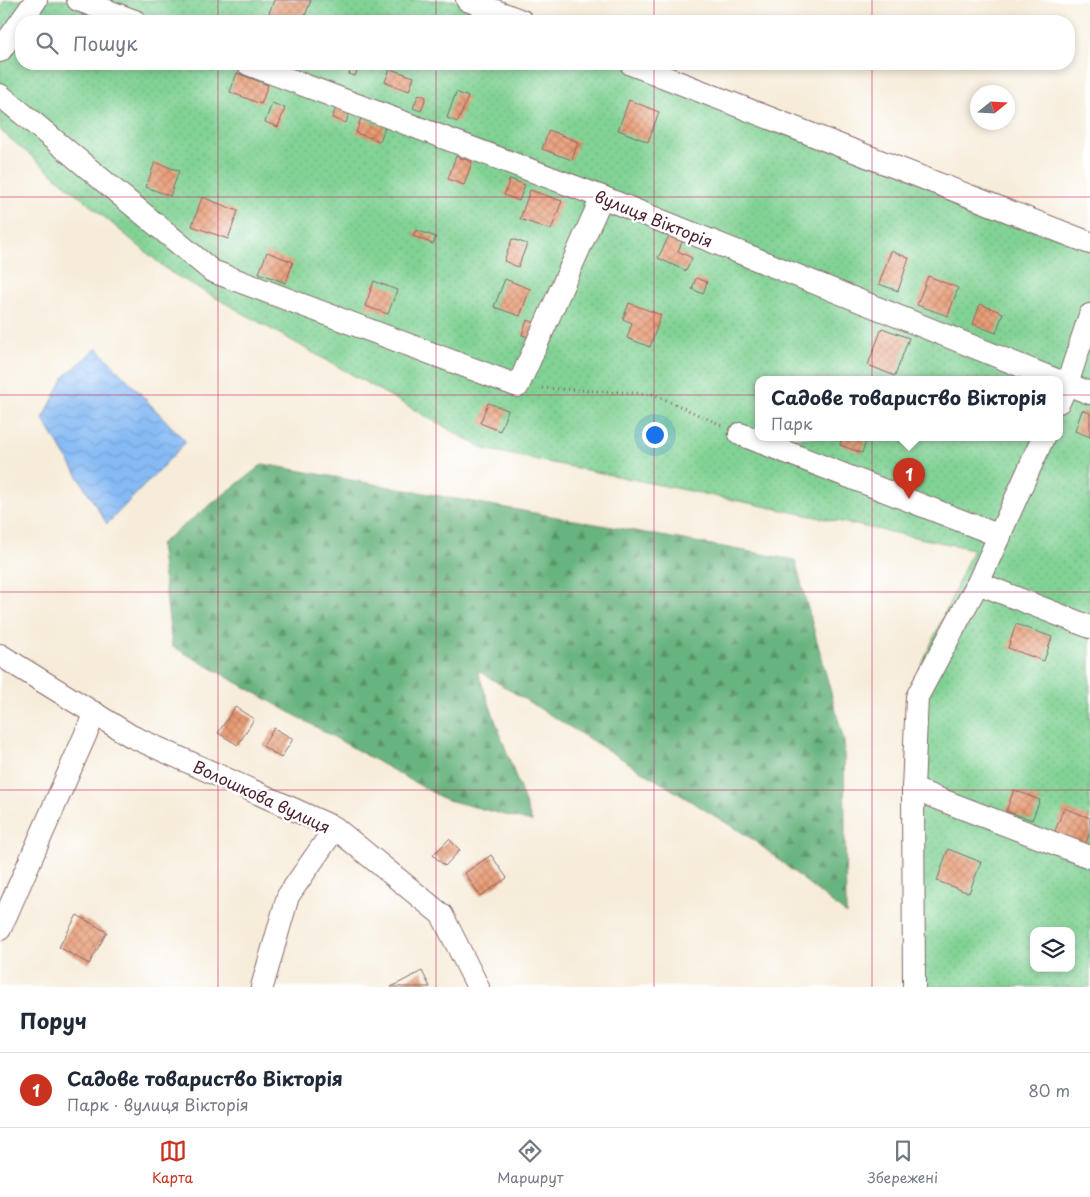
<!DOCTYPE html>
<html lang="uk">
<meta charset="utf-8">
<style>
body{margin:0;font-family:"Playpen Sans",sans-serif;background:#f2f2f3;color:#1f2937}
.controls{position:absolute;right:15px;bottom:15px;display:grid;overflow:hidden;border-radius:10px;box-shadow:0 2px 8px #0003}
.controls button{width:45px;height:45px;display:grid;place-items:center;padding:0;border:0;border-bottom:1px solid #e0e1e3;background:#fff;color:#1f2937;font:25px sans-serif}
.compass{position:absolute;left:970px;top:85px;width:45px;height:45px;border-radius:50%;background:#fff;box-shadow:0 2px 8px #0003;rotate:72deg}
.you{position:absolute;left:654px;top:434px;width:18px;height:18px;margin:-12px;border:4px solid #fff;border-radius:50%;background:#1a73e8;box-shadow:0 0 0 8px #1a73e833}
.badge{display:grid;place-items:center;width:32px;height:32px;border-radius:50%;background:#c8321e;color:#fff;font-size:16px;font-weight:700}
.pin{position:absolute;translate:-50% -41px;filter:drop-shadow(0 1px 2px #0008)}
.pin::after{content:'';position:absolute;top:26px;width:18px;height:15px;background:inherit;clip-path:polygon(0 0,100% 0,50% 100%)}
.popup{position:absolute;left:755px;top:376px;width:308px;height:65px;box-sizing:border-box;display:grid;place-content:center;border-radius:10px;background:#fff;filter:drop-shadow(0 1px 4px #0005);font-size:16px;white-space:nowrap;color:#747a83}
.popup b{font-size:19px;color:#1f2937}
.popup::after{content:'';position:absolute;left:50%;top:100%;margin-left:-10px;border:10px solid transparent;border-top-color:#fff}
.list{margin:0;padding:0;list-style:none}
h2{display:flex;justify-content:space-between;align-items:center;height:65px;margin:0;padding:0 20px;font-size:21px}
h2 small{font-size:16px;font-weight:400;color:#747a83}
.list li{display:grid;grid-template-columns:32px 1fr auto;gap:15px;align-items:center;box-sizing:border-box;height:75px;padding:0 20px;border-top:1px solid #e0e1e3}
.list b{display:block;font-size:19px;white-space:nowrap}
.list p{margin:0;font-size:16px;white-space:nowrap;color:#747a83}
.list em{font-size:16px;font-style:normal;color:#747a83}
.icon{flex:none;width:28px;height:28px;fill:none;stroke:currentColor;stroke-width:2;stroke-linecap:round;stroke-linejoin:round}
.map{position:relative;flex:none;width:1090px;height:987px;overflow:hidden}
.search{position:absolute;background:#fff;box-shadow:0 2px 8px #0003;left:15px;right:15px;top:15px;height:55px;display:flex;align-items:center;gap:12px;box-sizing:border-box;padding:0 18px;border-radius:20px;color:#747a83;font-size:19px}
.sheet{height:140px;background:#fff}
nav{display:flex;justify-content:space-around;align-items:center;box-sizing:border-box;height:70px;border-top:1px solid #e0e1e3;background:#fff;font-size:14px;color:#747a83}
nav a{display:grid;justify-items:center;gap:2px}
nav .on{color:#c8321e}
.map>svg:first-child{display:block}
.forest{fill:url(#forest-firs);stroke:#596a54}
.park{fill:url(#park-dots);stroke:#667860;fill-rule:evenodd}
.water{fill:url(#water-waves);stroke:#686c90}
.building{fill:url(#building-cross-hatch)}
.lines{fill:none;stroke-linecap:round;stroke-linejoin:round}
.street-casing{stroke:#866768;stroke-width:24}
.path{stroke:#866768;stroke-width:3;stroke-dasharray:1 4;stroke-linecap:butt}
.street{stroke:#fff;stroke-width:22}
.grid{fill:none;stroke:#c2185b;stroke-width:1;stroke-opacity:0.55}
.labels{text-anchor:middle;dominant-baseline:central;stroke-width:5;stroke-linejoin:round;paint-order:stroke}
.street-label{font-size:16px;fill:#4a1f2b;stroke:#fff}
</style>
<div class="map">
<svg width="1090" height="987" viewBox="0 0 1090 987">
<defs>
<pattern id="forest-firs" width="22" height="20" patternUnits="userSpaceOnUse" patternTransform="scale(1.25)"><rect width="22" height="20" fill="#68b47e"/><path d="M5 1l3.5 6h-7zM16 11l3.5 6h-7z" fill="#589267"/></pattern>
<pattern id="park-dots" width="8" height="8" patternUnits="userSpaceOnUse" patternTransform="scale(1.25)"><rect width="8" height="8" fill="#81d294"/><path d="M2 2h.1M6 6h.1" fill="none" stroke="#71b480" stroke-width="1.8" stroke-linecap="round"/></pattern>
<pattern id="water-waves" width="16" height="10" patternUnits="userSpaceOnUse" patternTransform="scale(1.25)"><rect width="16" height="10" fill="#85baf4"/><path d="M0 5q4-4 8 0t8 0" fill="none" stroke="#749fd1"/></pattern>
<pattern id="building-cross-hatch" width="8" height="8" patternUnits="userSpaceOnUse" patternTransform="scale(1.25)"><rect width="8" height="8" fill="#e89a72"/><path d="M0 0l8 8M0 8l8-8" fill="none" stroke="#be7d5e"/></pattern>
</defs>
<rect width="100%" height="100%" fill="#fff"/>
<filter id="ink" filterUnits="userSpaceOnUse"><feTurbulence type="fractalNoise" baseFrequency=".02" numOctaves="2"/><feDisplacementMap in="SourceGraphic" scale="10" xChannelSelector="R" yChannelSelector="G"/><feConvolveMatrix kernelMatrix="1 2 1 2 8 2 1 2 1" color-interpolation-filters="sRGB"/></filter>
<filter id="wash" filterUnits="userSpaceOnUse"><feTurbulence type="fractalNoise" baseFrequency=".0096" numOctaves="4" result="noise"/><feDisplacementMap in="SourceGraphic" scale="20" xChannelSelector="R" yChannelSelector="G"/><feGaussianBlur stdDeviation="1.12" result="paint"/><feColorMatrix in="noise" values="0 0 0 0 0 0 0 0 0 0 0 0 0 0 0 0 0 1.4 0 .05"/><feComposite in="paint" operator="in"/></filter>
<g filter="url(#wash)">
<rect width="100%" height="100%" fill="#f6ecd9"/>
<path class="forest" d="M263,464L795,560L844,741L846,914L754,840L477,670L532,822L444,799L172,646L160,544Z"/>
<path class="park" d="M5,0H454L512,21H21V64H626L1090,235V987H907L909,694L973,549L484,449L170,272L0,130V7ZM759,380H1059V438H759ZM1034,931H1071V968H1034Z"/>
<path class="water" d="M97,348L186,442L107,524L43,419L64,377Z"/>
<g id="blocks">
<g class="building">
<path d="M274,0H311L303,21H266Z"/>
<path d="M229,13L252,21H226Z"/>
<path d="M83,14L97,19V21H80Z"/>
<path d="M353,64H360L355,76L349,74Z"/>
<path d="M390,69L414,77L409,91L385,82Z"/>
<path d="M237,73L268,85L261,104L230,92Z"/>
<path d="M456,92L468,97L458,122L447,118Z"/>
<path d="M419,94L426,97L421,111L413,108Z"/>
<path d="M629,100L659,112L648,142L618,130Z"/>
<path d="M272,103L285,108L278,127L265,122Z"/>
<path d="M336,108L349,113L346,123L332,118Z"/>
<path d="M361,118L385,127L380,141L356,133Z"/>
<path d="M549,130L578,142L572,160L542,149Z"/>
<path d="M456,156L472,162L464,185L448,179Z"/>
<path d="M155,162L179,171L170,196L146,187Z"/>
<path d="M510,179L525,185L519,201L504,195Z"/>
<path d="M530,190L562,201L551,230L520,219Z"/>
<path d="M202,197L238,211L228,239L192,226Z"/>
<path d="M416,230L436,237L433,244L413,236Z"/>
<path d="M670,234L683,240L678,251L692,258L686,271L658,258Z"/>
<path d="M512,239L527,244L518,267L504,261Z"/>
<path d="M891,251L909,258L898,291L879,284Z"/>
<path d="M267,252L293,262L286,283L259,273Z"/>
<path d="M928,276L958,288L948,316L917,305Z"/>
<path d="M696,278L707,282L703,294L692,289Z"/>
<path d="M505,279L530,289L520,316L494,307Z"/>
<path d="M374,281L397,290L388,314L365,306Z"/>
<path d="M629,303L661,315L650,347L627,338L632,323L623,319Z"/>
<path d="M980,304L1003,313L996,333L973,324Z"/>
<path d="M527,320L536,323L531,338L522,335Z"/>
<path d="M882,328L909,338L895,376L868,365Z"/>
<path d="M488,403L508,410L500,431L480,423Z"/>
<path d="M1082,410L1090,413V437L1075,431Z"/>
<path d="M842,438H867L862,453L840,445Z"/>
<path d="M1016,624L1052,637L1044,661L1008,648Z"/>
<path d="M235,707L254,719L238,745L218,733Z"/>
<path d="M274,728L293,739L281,758L263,746Z"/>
<path d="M1014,790L1040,800L1032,820L1006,811Z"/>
<path d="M1064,808L1090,818V832L1084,848L1053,836Z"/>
<path d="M449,839L460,850L445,866L433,855Z"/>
<path d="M948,849L981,862L969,893L937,881Z"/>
<path d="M491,855L507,878L480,896L465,873Z"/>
<path d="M77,915L107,932L89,964L59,947Z"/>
<path d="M422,971L430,987H391Z"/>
</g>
</g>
</g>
<g filter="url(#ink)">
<use href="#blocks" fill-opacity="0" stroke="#866768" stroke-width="1"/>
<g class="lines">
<g class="street-casing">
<g id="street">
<path d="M78,0L135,21"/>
<path d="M467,0L522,21"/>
<path d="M0,51L36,0"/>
<path d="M248,64L602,197L1056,380"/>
<path d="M631,64L1090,243"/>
<path d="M0,95L212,271L518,386L602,197"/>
<path d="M1059,381L1090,393"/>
<path d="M1059,402L1067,384L1090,315"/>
<path d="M740,434L1000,536"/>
<path d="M978,583L1090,627"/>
<path d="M0,655L131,736L335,828L442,915L478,987"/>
<path d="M913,789L1090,857"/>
<path d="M0,929L95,713"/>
<path d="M262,987L288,896L335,828"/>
<path d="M914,987L913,789L917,697L978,583L1043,438"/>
</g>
</g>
<path class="path" d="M542,388L653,394L721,425"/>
<use href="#street" class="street"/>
</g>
</g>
<path class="grid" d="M218,0V21M436,0V21M654,0V21M872,0V21M218,64V987M436,64V987M654,64V987M872,64V987M0,197H1090M0,395H1090M0,592H1090M0,790H1090"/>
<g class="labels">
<g class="street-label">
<text transform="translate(654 218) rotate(22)">вулиця Вікторія</text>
<text transform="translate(262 796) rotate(25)">Волошкова вулиця</text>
</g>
</g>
</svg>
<div class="controls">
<button><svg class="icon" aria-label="layers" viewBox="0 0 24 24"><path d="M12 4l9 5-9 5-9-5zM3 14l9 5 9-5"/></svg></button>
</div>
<svg class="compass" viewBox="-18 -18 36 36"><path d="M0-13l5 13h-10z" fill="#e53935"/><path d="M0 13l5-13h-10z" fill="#747a83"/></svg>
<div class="you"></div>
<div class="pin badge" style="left:909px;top:499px">1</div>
<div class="popup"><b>Садове товариство Вікторія</b>Парк</div>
<div class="search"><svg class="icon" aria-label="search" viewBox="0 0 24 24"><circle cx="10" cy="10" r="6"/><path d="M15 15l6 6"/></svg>Пошук</div>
</div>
<section class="sheet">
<h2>Поруч<small></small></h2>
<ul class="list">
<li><span class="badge">1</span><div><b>Садове товариство Вікторія</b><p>Парк · вулиця Вікторія</p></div><em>80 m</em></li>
</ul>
</section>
<nav>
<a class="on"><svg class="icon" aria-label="map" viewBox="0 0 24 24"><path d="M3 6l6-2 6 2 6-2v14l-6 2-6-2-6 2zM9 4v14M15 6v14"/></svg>Карта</a>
<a><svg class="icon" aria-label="directions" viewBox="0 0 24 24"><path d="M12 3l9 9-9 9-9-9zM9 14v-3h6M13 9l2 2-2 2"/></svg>Маршрут</a>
<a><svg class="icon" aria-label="saved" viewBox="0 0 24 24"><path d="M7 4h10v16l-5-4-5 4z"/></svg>Збережені</a>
</nav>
